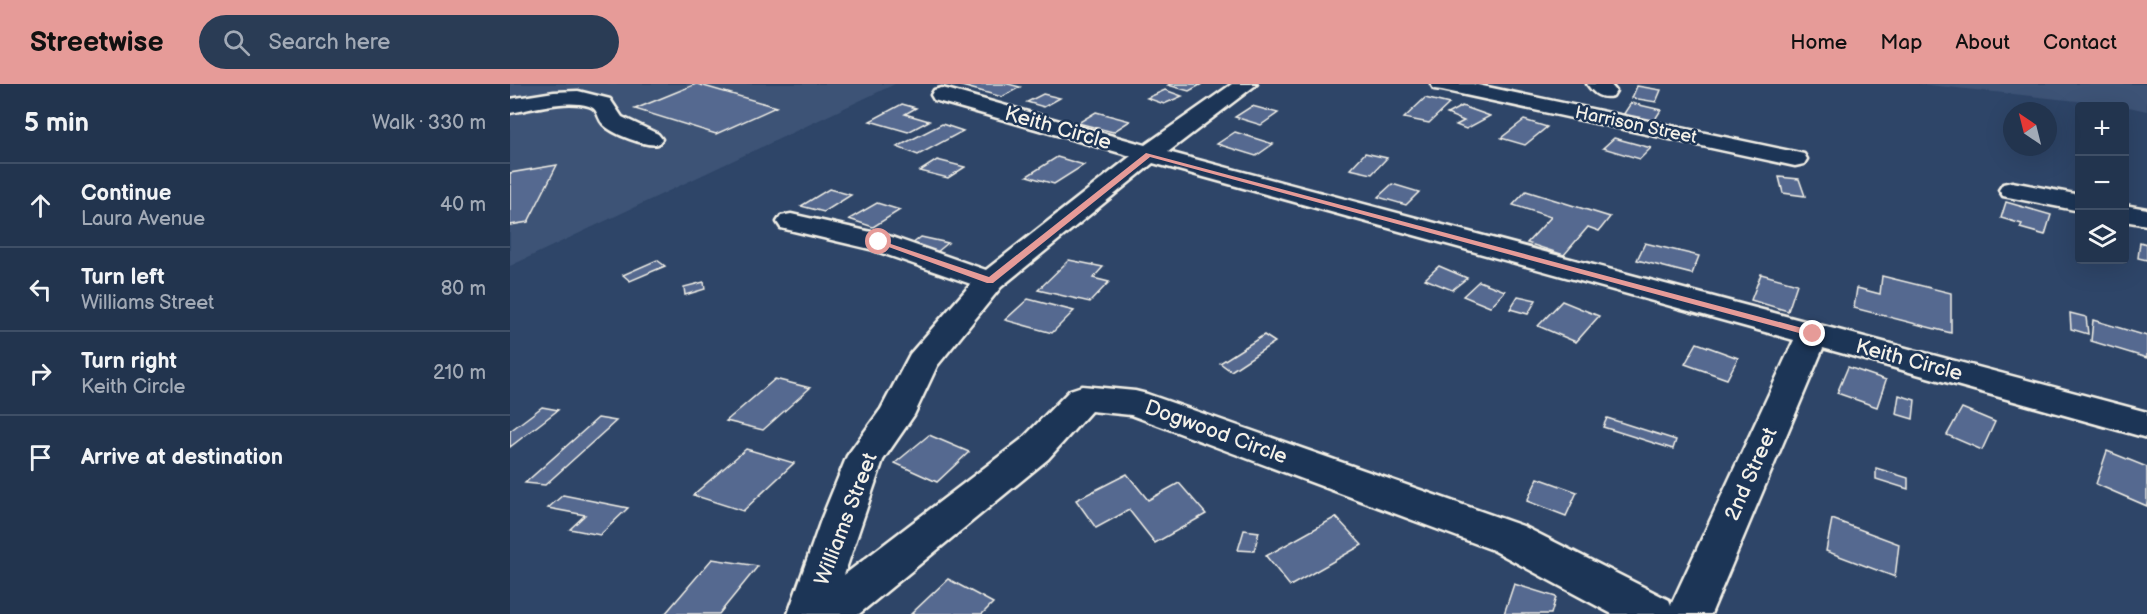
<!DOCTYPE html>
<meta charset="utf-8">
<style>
body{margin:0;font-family:"Balsamiq Sans",sans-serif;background:#2a3c55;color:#f1f3f6}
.controls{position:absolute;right:18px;top:18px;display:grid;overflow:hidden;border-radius:6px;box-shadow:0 6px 24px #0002}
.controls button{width:54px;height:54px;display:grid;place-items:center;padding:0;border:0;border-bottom:2px solid #3f4f66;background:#22344e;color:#f1f3f6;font:30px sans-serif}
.compass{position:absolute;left:1493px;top:18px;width:54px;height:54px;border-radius:50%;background:#22344e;box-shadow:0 6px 24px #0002;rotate:325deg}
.stop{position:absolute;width:18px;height:18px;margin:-14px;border:4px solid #e69b98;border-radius:50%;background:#fff}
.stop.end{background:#e69b98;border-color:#fff;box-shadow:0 2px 6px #0008}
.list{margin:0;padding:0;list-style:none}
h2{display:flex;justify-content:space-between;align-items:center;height:78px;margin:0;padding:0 24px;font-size:26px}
h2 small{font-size:20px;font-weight:400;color:#a2aab6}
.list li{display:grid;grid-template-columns:39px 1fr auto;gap:18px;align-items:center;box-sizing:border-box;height:84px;padding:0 24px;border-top:2px solid #3f4f66}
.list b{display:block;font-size:22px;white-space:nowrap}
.list p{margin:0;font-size:20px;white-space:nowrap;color:#a2aab6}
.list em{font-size:20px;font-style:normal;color:#a2aab6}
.icon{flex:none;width:33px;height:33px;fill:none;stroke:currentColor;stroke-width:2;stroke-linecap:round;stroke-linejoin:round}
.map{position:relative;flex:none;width:1637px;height:530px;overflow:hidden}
header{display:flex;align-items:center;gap:36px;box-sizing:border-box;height:84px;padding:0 30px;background:#e69b98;color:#111}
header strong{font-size:28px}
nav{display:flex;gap:33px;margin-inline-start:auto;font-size:21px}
.search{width:420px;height:54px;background:#2a3c55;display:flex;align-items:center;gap:15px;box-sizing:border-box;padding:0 21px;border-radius:33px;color:#a2aab6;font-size:22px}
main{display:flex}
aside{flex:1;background:#22344e}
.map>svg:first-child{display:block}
.built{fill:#3d5376}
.building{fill:#546990;stroke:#f4f1e8;stroke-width:1.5}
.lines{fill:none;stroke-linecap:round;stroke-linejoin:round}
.minor-casing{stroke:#f4f1e8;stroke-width:5}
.minor{fill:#1d3557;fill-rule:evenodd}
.route{fill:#e69b98}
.labels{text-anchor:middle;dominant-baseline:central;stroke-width:5;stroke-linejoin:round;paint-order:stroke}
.far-street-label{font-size:18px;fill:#f4f1e8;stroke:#1d3557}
.street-label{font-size:21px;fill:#f4f1e8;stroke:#1d3557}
</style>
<header>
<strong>Streetwise</strong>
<div class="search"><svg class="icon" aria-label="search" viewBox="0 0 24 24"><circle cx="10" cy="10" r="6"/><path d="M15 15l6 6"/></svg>Search here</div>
<nav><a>Home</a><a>Map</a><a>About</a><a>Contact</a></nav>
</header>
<main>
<aside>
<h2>5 min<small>Walk · 330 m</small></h2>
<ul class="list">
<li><svg class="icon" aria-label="ahead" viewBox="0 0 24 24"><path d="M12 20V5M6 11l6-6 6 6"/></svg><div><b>Continue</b><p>Laura Avenue</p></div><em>40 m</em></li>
<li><svg class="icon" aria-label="left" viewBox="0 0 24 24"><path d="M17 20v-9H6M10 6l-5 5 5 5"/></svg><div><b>Turn left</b><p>Williams Street</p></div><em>80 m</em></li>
<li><svg class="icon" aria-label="right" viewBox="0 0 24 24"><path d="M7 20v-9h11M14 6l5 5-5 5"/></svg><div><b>Turn right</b><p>Keith Circle</p></div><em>210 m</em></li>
<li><svg class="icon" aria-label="arrive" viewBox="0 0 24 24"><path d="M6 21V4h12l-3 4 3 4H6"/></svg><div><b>Arrive at destination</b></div></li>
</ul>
</aside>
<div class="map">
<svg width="1637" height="530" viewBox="0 0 1637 530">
<rect width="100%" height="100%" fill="#2e4568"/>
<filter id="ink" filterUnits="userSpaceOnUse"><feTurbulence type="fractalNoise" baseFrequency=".0167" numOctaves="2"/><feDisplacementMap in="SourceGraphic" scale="12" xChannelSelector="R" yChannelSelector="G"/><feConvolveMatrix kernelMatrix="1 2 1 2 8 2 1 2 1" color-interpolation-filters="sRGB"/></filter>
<g filter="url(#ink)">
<g class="built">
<path d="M0,0H385L0,182Z"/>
<path d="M1409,0H1637V27L1614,22Z"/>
</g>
<g class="building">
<path d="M186,0H187L266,23L206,50L125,25Z"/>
<path d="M457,0H498L510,3L492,13L452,2Z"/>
<path d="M660,0H692L679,7L658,1Z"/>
<path d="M1127,2L1151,6L1146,18L1122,14Z"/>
<path d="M655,6L672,12L654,20L637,14Z"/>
<path d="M533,10L550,14L534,23L517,18Z"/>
<path d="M915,14L939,20L919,39L894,34Z"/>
<path d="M1121,19L1151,26L1144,37L1113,31Z"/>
<path d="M392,20L406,24L395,30L419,37L398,48L360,37Z"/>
<path d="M742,22L768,29L751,41L725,33Z"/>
<path d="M952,22L980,32L956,45L946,41L954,37L937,30Z"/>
<path d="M586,28L620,37L603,48L568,39Z"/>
<path d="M1014,36L1037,43L1015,61L991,54Z"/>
<path d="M432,40L453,47L408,71L387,63Z"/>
<path d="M725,48L763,60L746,72L707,60Z"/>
<path d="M1104,54L1141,64L1130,75L1093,64Z"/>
<path d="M855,69L877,74L862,90L840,85Z"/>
<path d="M547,73L574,81L544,100L517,92Z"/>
<path d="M427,76L455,83L438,94L410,87Z"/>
<path d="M47,81L18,138L0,141V89Z"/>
<path d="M1269,93L1289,95L1295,112L1273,109Z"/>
<path d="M882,100L909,108L896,121L868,113Z"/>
<path d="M319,105L341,111L314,128L291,122Z"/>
<path d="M1016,107L1100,133L1089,147L1078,143L1054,171L1017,159L1041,133L1003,121Z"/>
<path d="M1496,118L1541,131L1535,151L1510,144L1512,140L1491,134Z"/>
<path d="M367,119L390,126L363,143L339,135Z"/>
<path d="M411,153L438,159L416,177L388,171Z"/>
<path d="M1630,158L1637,160V176L1628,174Z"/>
<path d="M1135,159L1189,172L1182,190L1127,176Z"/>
<path d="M147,176L155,182L120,197L113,191Z"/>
<path d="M559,176L593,183L583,194L599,198L580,218L528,206Z"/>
<path d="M929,182L957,194L942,206L915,195Z"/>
<path d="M1251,190L1287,200L1278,227L1241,216Z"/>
<path d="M1372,192L1441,209V249L1344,224L1347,204L1370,210Z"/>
<path d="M969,197L995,207L980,223L953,212Z"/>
<path d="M194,198L195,205L175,211L174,203Z"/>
<path d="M1008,212L1026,216L1018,230L1000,225Z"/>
<path d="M518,215L564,227L542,249L495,236Z"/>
<path d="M1052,217L1089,232L1066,258L1028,242Z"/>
<path d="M1560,229L1576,233L1578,250L1561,245Z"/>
<path d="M1583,236L1637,252V274L1581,257Z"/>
<path d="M754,251L765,258L721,287L710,279Z"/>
<path d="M1187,259L1228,274L1217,295L1175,280Z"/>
<path d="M1338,283L1376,296L1367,323L1327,309Z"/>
<path d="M265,295L300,304L253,346L216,337Z"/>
<path d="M1389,311L1405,316L1403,335L1386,330Z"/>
<path d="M32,323L48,326L0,363V347Z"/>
<path d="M1452,324L1485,338L1472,366L1437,351Z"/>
<path d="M88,334L106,337L35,401L15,399Z"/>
<path d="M1097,334L1166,356L1163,365L1093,343Z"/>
<path d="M419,351L459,368L427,398L385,379Z"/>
<path d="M236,365L284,379L233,427L183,411Z"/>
<path d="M1597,367L1637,383V422L1586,400Z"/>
<path d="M1366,384L1398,394V405L1366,395Z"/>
<path d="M617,390L638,416L669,399L696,430L645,459L619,426L586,444L566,416Z"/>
<path d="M1028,394L1067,408L1056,432L1017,417Z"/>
<path d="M53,411L118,424L90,451L60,445L75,431L38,424Z"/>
<path d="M826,433L852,461L780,502L756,472Z"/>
<path d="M1322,435L1389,460L1385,493L1316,467Z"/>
<path d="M734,446L749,448L744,467L728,466Z"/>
<path d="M202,475L248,482L209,530H155Z"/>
<path d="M438,495L483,519L472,530H401Z"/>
<path d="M1004,500L1046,513L1041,530H994Z"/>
</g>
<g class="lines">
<g class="minor-casing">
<g id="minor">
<path d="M722,0H747L658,68L1637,328V354L1313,264L1201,530H1102L983,466L621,331L581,327L538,375L349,530H278L311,436L337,372L371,325L400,270L461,200L360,165L271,144L267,138L271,132L281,130L379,152L476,186L621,72L424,16L421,11L424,6L432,4L440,6L635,61ZM643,79L1284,256L1161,521L1159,516L1013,442L637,310L625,307L572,302L560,306L512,355L334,491L373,376L404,331L427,282L491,203Z"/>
<path d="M921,0H963L1285,68L1294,70L1297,75L1294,80L1285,82L932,6L924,5Z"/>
<path d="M1077,0H1100L1106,7L1103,12C1090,15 1084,10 1077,0Z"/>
<path d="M68,7L100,15L112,33L148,50L152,55L148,60C136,63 102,50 93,40C87,34 89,25 79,22C55,15 24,25 0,29V15L44,8Z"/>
<path d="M1502,98L1570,111V127L1493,112L1489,106L1493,100Z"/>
<path d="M1614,121L1637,125V141L1614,137Z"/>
</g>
</g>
<use href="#minor" class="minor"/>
</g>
</g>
<path class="route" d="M636,69L1307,248L1308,250L1300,252L640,73L483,199H477L365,158L372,157L479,193Z"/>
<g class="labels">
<g class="far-street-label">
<text transform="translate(1126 41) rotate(12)">Harrison Street</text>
</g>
<g class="street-label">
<text transform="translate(548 44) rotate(16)">Keith Circle</text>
<text transform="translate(1399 276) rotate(15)">Keith Circle</text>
<text transform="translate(706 348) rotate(20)">Dogwood Circle</text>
<text transform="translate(1241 390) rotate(-66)">2nd Street</text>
<text transform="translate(336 435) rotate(-69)">Williams Street</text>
</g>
</g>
</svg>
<div class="controls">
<button>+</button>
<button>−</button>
<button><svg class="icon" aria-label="layers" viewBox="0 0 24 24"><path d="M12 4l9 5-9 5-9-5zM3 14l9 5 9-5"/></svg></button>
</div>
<svg class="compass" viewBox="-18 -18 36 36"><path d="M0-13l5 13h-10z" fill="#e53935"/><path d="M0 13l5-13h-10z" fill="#a2aab6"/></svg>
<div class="stop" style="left:369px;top:158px"></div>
<div class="stop end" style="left:1303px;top:250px"></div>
</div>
</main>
